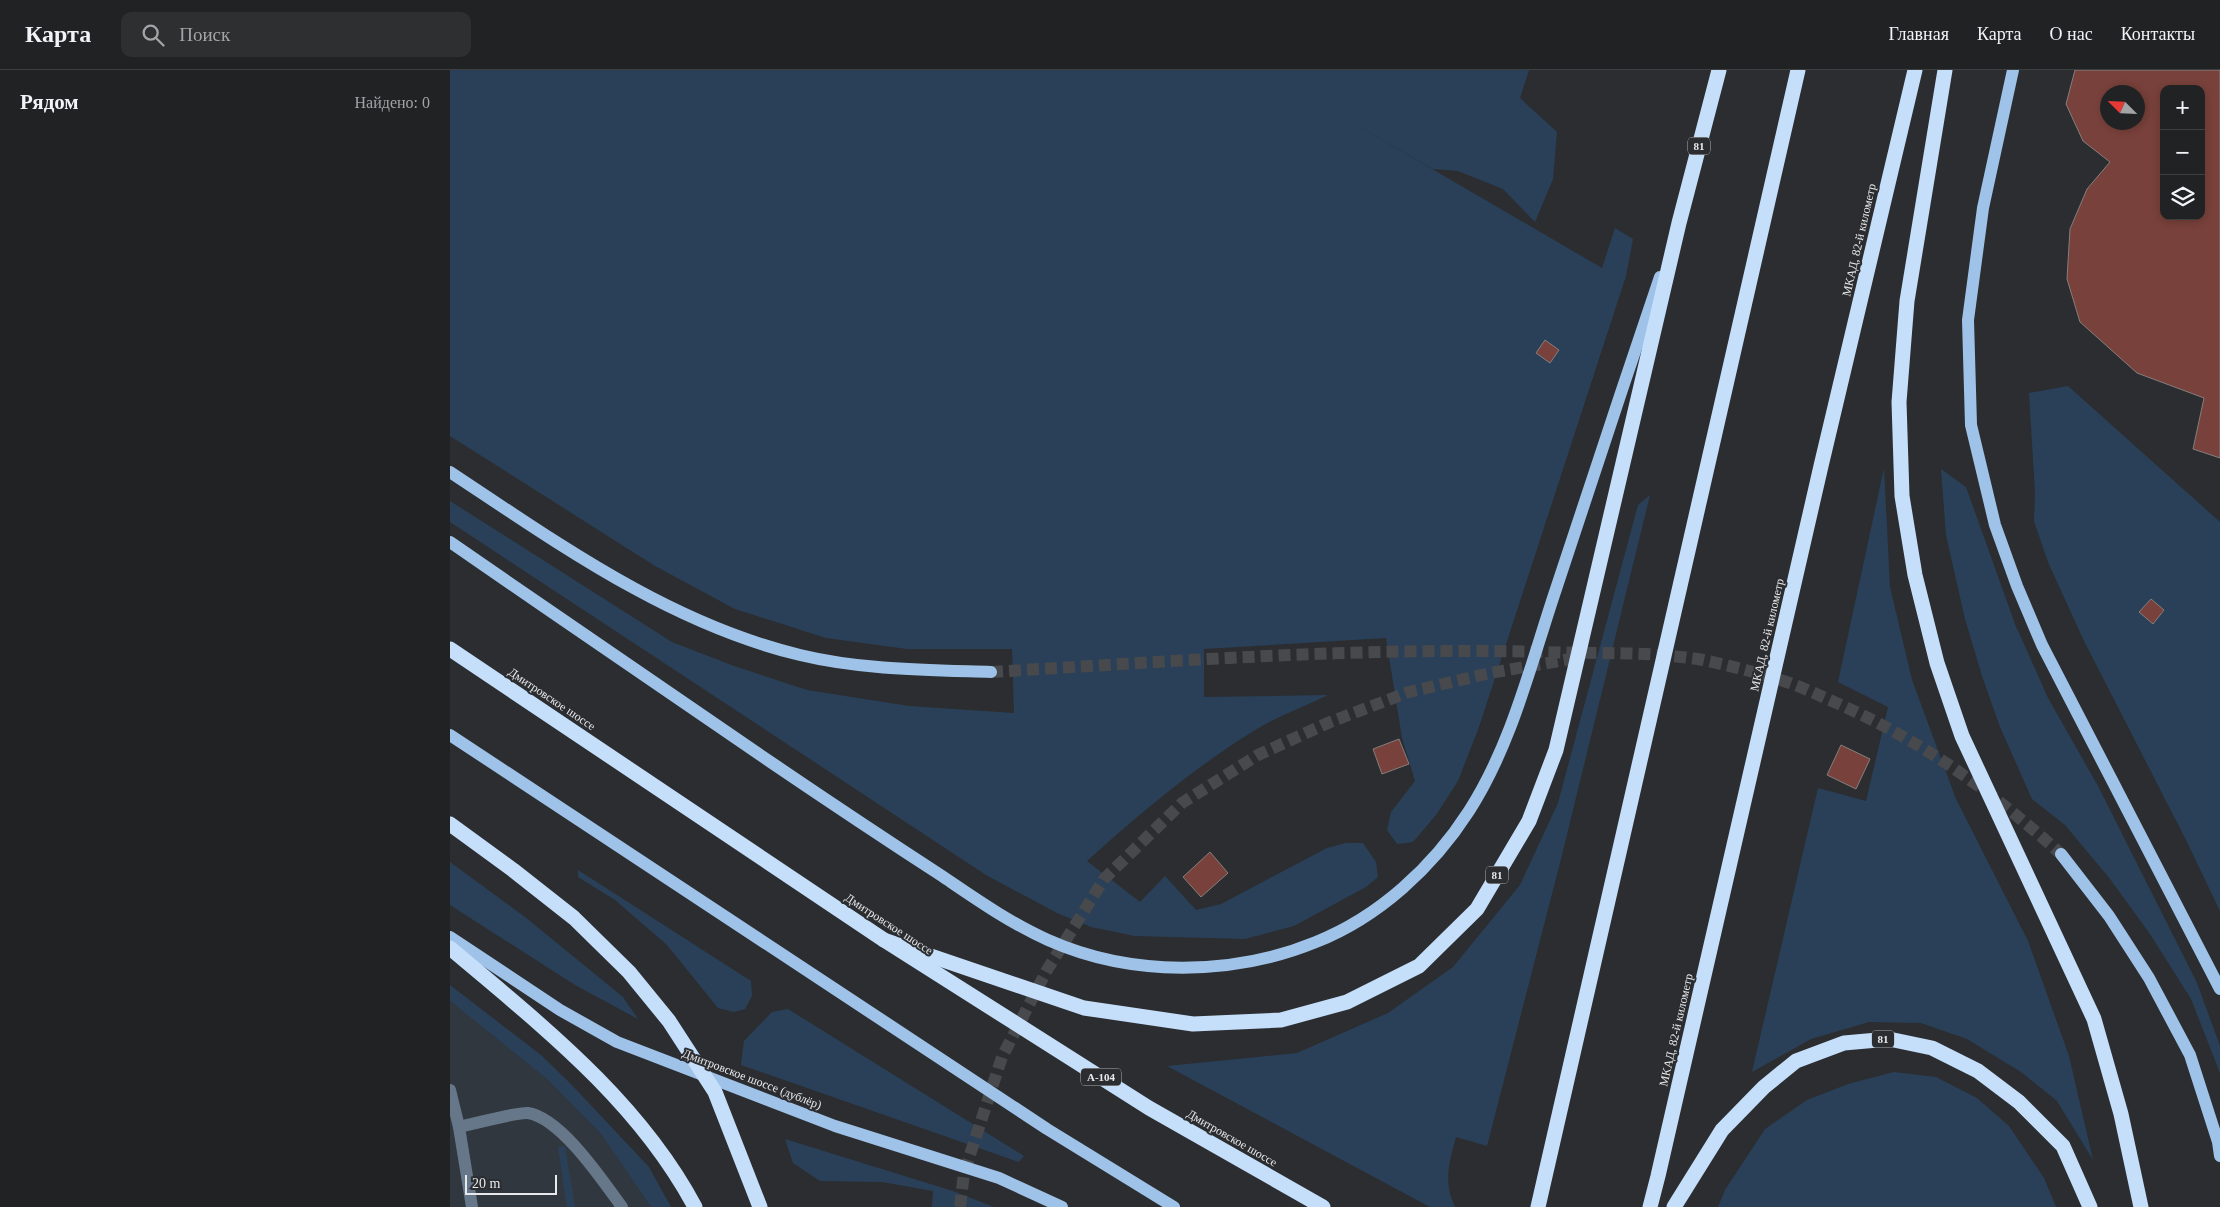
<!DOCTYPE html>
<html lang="ru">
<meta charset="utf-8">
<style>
body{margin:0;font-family:"Times New Roman",serif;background:#2d2f31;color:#f1f3f6}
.controls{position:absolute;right:15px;top:15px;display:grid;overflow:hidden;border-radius:10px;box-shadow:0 2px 8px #0003}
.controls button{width:45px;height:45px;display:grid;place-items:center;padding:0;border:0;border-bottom:1px solid #3d3f41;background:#202224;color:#f1f3f6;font:25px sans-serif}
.compass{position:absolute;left:1650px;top:15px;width:45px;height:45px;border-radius:50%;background:#202224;box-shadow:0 2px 8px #0003;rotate:294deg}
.scale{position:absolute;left:15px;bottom:12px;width:92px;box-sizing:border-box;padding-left:5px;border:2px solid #e7e9eb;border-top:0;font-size:14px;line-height:18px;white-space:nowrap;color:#e7e9eb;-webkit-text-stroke:4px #2b2d30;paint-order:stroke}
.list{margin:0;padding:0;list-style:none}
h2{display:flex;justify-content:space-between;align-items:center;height:65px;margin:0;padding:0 20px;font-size:21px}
h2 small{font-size:16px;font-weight:400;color:#a2a4a6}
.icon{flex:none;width:28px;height:28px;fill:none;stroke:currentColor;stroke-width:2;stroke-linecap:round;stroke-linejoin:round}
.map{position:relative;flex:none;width:1770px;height:1137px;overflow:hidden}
header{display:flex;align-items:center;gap:30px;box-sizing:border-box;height:70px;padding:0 25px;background:#202224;border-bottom:1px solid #3d3f41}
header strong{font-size:24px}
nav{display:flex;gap:28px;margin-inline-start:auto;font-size:18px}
.search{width:350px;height:45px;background:#2d2f31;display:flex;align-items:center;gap:12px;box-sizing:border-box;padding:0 18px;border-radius:10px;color:#a2a4a6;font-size:19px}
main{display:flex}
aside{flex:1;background:#202224}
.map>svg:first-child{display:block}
.built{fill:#31373f}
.green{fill:#2a4058;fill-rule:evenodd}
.building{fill:#79413b;stroke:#847f7e;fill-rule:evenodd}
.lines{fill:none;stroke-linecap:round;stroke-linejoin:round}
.major-tunnel{stroke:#47494c;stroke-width:12;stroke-dasharray:12 6;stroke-linecap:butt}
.minor{stroke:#67778a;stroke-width:12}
.major{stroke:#9fc2e8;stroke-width:12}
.highway{stroke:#c5defa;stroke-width:15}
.highway-bridge{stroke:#c5defa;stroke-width:15}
.labels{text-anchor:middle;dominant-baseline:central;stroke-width:4;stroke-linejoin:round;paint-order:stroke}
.shield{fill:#2b2d30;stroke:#afb1b3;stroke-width:1}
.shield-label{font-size:11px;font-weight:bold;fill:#e7e9eb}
.street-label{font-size:12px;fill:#e7e9eb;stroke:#2b2d30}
</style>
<header>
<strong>Карта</strong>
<div class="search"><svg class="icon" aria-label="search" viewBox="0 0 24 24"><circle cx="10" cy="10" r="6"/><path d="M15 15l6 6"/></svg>Поиск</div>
<nav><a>Главная</a><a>Карта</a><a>О нас</a><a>Контакты</a></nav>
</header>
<main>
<aside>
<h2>Рядом<small>Найдено: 0</small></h2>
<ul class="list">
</ul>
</aside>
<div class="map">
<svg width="1770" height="1137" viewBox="0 0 1770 1137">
<rect width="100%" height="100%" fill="#2b2d30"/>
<path class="built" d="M0,931L98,1010L151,1064L201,1137H0Z"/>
<g class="green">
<path d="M0,0H1079L1070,28L1107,62L1103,109L1085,152L1053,119L1008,101L983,99L893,47L1152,198L1165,158L1183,169L1176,206L1029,657L1008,711L986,745L963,772L947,774L937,760L941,742L965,711L952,668L936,568L754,579V627L878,625C854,637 828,646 805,660C744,698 690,743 637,791L690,832L715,806L746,840L771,834L877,778L896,773H913L926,792L928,807L916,817L844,856L795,869L685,866L641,857L607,843L536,805L0,452V431L222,572L284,596L357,620L459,636L564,643L562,579H457L376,568L285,539L205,496L0,366Z"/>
<path d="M1618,316L1770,452V841L1736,770L1633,569L1598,492L1584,451L1585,423L1579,323ZM1701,529L1714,540L1703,554L1690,542Z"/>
<path d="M1434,398L1440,517L1462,610L1506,729L1578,871L1619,986L1643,1090L1607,1031L1571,1002L1517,969L1471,953L1419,952L1361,969L1302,1002L1368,718L1416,731L1438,637L1388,612Z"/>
<path d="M1491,399L1516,417L1565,554L1598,628L1648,716L1747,913L1770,976V1003L1741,929L1700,864L1660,809L1615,755L1582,729L1550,657L1532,606L1515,549L1496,465Z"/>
<path d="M1200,425L1111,789L1037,1076L1006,1067C999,1094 993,1111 1005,1137H980L717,996L847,983L938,943L1003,897L1070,815L1108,733L1188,435Z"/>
<path d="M0,792L75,847L173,927L188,949L125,915L0,835Z"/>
<path d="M128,800L301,911L302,926L295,939L284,942L268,938L217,875L165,830L128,807Z"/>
<path d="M0,915L91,985L120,1013L199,1097L221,1137H201L151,1064L98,1010L0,931Z"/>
<path d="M338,939L574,1086L569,1092L291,995L294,971L322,942Z"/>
<path d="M1444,1002L1486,1007L1527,1028L1559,1056L1594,1108L1606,1137H1268L1275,1120L1315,1059L1357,1030L1398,1014Z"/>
<path d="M335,1069L503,1121L544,1137H482L483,1121L432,1112L370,1111L343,1093Z"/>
<path d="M115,1076L125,1137H117L108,1077Z"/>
</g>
<g class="building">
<path d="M1625,0H1770V388L1743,379L1754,328L1687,303L1630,252L1617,209L1620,159L1637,119L1660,92L1633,71L1616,34ZM1714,19H1751V146H1714ZM1658,22H1688V52H1658Z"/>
<path d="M1095,270L1109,280L1100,293L1086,283Z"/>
<path d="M1701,529L1714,540L1703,554L1689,542Z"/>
<path d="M949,669L959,694L932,704L923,679Z"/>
<path d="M1391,675L1420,689L1406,719L1377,705Z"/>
<path d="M760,782L778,803L751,827L733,807Z"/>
</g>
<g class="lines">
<g class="major-tunnel">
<path d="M541,602C726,591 910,577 1095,582C1147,584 1201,581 1253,590C1278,595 1316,605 1340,613C1354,618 1368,625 1382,631C1471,670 1539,719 1611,784"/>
<path d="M510,1137L514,1103L552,987L597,900L654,809L732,733L808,685L880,652L959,622L1040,603L1121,589"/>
</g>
<g class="minor">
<path d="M0,1020L9,1057L22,1137"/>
<path d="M9,1057C23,1054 67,1042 78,1043C111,1048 153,1111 172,1137"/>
</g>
<g class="major">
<path d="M1563,0L1533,138L1518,250L1521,355L1545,455L1567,516L1592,575L1770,919"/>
<path d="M0,402C109,474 220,554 350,585C412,600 477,600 541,602"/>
<path d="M0,472C107,546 214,619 322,693C378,731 435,769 492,806C526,829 560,853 598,870C681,907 783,906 866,872C929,847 983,797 1019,741C1062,674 1081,593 1106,519C1140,414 1175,311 1210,207"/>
<path d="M0,665L597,1059L724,1137"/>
<path d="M1611,784L1659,846L1699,908L1740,985L1768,1072L1770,1086"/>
<path d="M0,867L110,940L167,972L385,1056L549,1108L612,1137"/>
</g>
<g class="highway">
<path d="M1495,0L1457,231L1449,332L1452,426L1465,505L1487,593L1512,666L1644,949L1671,1044L1691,1137"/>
<path d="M0,579L434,870L699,1038L873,1137"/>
<path d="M434,870L634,938L743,954L831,950L897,932L969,896L1027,839L1079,751L1106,680L1229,153L1269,0"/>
<path d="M0,878C91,955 188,1030 245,1137"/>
<path d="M1088,1137L1348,0"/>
<path d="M1200,1137L1208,1106L1371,396L1465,0"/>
<path d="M1224,1137L1272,1060L1314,1017L1346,991L1394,973L1439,969L1482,978L1528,1001L1569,1032L1613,1076L1640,1137"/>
</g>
<path class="highway-bridge" d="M0,754L63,800L124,848L179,902L219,951L265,1022L310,1137"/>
</g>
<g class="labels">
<g class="shield">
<rect x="1238" y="67.5" width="22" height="17" rx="4"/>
<rect x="1036" y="796.5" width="22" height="17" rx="4"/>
<rect x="1422" y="960.5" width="22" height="17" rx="4"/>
<rect x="631" y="998.5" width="40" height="17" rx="4"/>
</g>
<g class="shield-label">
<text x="1249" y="76">81</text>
<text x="1047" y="805">81</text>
<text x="1433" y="969">81</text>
<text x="651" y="1007">А-104</text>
</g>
<g class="street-label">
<text transform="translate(1409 170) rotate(-77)">МКАД, 82-й километр</text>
<text transform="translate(1317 565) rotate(-77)">МКАД, 82-й километр</text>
<text transform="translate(102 629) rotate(34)">Дмитровское шоссе</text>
<text transform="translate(439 854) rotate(33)">Дмитровское шоссе</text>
<text transform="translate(1226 960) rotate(-77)">МКАД, 82-й километр</text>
<text transform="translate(302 1009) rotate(21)">Дмитровское шоссе (дублёр)</text>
<text transform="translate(782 1068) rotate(30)">Дмитровское шоссе</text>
</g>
</g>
</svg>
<div class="controls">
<button>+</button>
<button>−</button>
<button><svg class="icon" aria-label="layers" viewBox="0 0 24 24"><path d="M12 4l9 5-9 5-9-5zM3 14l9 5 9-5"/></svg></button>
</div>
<svg class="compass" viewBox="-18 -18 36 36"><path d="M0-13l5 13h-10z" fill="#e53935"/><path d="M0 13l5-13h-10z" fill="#a2a4a6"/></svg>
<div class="scale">20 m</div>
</div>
</main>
